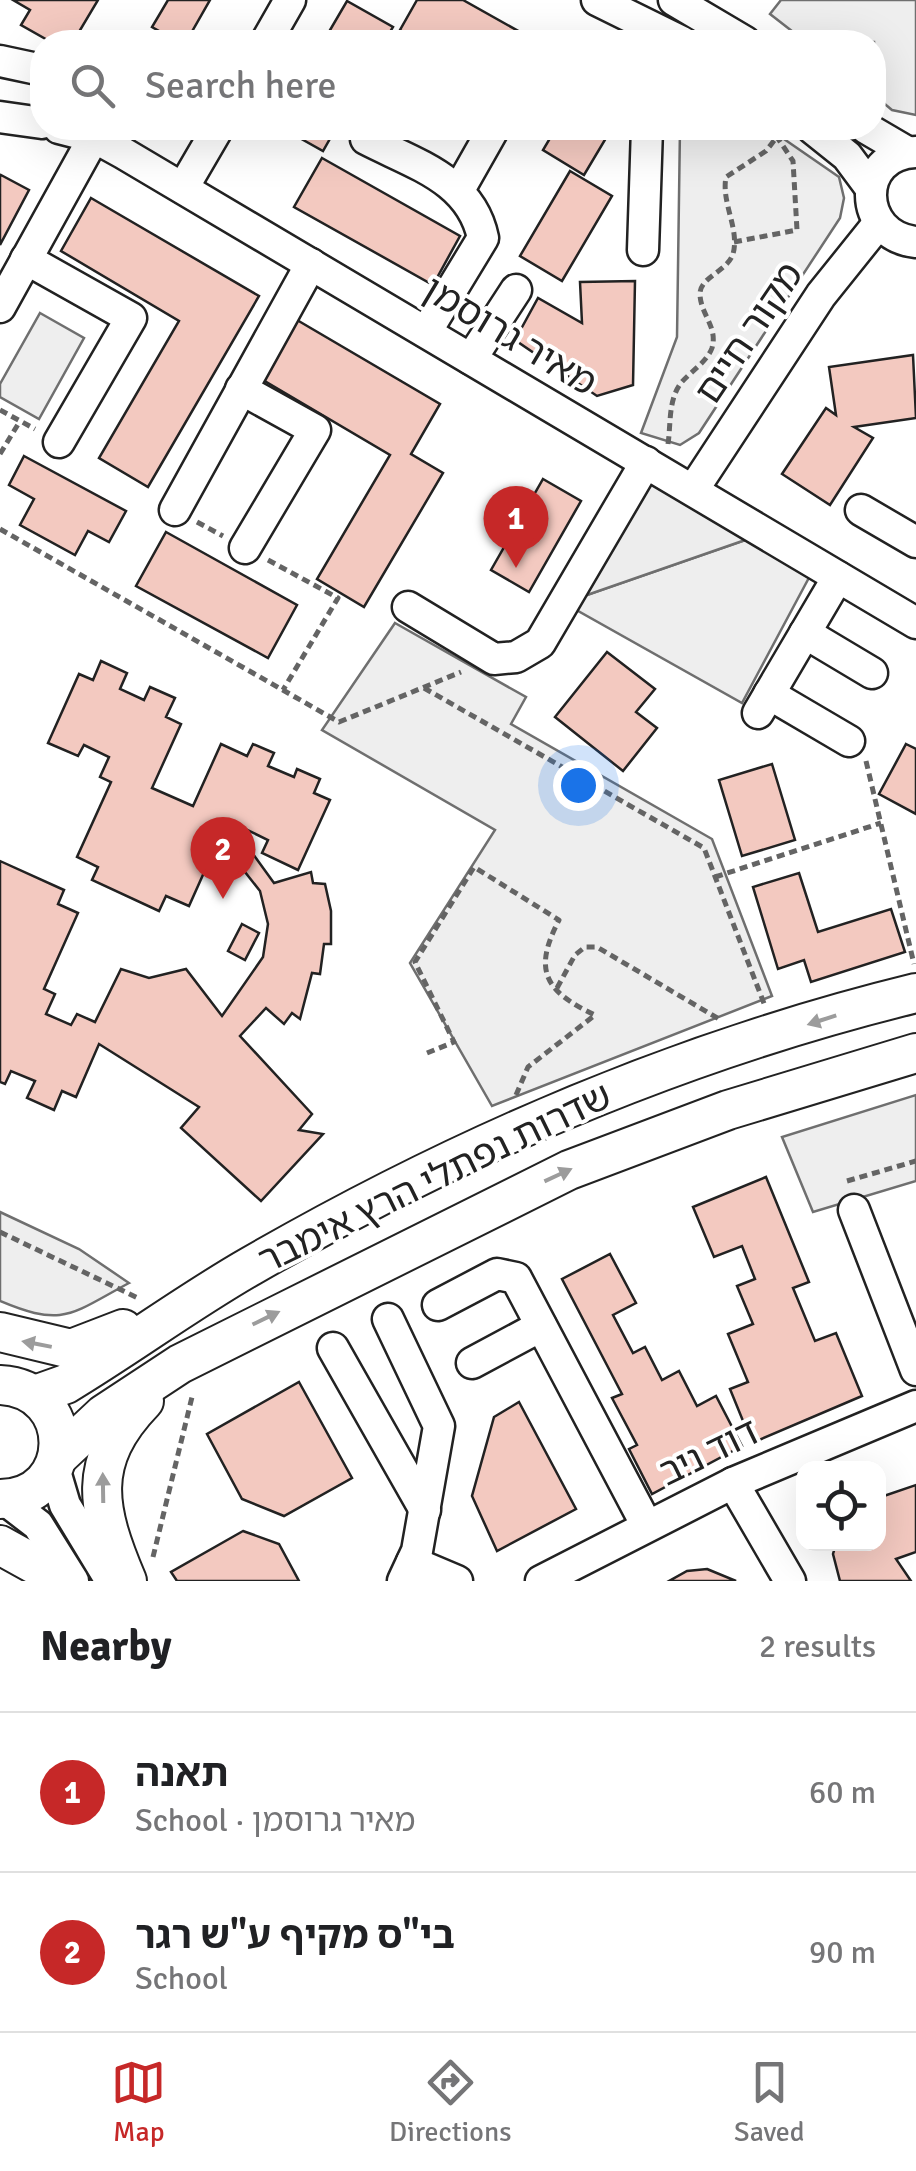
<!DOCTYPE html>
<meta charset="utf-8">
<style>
body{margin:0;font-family:Signika,"Noto Sans Hebrew",sans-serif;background:#f6f6f6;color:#202124}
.controls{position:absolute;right:30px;bottom:30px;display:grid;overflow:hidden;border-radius:20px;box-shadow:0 10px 40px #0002}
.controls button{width:90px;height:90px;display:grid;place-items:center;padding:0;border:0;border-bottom:2px solid #e0e0e0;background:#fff;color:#202124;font:50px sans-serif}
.you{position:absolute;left:578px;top:785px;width:35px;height:35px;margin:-25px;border:8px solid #fff;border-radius:50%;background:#1a73e8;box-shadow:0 0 0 15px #1a73e833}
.badge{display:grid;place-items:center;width:65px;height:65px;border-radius:50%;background:#c62828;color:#fff;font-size:32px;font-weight:700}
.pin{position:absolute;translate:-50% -82px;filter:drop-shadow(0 2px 5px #0008)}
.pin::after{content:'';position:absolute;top:52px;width:35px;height:30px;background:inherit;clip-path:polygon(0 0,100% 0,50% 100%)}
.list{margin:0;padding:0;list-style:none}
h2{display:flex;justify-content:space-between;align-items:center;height:130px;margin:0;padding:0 40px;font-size:42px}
h2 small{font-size:32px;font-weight:400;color:#757577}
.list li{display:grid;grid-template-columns:65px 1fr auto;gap:30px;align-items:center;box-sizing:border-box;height:160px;padding:0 40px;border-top:2px solid #e0e0e0}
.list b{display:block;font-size:38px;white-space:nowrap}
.list p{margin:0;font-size:32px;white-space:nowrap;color:#757577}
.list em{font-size:32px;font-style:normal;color:#757577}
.icon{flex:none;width:55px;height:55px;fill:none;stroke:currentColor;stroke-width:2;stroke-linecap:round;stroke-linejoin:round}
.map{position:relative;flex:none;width:916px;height:1581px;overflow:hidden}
.search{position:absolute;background:#fff;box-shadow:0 10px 40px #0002;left:30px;right:30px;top:30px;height:110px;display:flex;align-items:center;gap:25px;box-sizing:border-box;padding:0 35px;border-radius:40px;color:#757577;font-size:38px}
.sheet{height:450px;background:#fff}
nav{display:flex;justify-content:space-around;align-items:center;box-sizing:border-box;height:140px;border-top:2px solid #e0e0e0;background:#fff;font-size:28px;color:#757577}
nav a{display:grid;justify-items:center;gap:5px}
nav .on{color:#c62828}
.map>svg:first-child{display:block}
.green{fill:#eee;stroke:#6f6f6f;stroke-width:2.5}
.parking{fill:#ededed;stroke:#6f6f6f;stroke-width:2.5}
.building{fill:#f3c9c0;stroke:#222;stroke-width:2.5}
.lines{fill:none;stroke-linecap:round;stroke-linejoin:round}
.minor-casing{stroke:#222;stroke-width:35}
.major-casing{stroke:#222;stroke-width:42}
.path{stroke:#646464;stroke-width:5;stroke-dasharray:8 5;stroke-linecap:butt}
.minor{stroke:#fff;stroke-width:30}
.major{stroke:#fff;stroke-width:38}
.oneway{fill:#9c9c9c}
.labels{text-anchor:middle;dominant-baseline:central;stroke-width:8;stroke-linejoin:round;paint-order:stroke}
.street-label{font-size:38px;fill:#222;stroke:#fff}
</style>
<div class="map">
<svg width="916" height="1581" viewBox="0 0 916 1581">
<rect width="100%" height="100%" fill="#fff"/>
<g class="green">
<path d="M781,0H916V115L892,110L874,95V42H806L770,14Z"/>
<path d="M680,128H768L839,177L844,198L840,218L699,433L680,445L641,433L677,337Z"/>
<path d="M40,313L84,338L39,419L0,397V384Z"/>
<path d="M751,538L812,572L742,703L564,603Z"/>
<path d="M395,623L526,697L511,724L712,839L772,996L492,1106L410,963L495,830L322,730Z"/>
<path d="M916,1095V1181L813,1212L782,1137Z"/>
<path d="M0,1212L79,1249L129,1283C71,1314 64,1328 0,1301Z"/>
</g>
<path class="parking" d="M646,462L751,538L564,603Z"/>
<g class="building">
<path d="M13,0H98L73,42H51L21,25L30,10Z"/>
<path d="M168,0H210L186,42H161L166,35L152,27Z"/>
<path d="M417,0H463L538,42H422L400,30Z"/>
<path d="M347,1L393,27L384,42H323Z"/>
<path d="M282,128H336L323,151Z"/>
<path d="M556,128H612L584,175L543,150Z"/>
<path d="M322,158L460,236L433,285L294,207Z"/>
<path d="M570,171L612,196L562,281L520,256Z"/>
<path d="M1,175L29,190L0,245V177Z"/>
<path d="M91,198L259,296L148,487L99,458L179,321L61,251Z"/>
<path d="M635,281L633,385L597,396L515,340L538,298L582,323L580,282Z"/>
<path d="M297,320L440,404L411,454L443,473L364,607L317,579L390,455L263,380Z"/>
<path d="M913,355L916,418L854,427L873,438L830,505L782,474L826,408L836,415L829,367Z"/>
<path d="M24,456L126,511L109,542L88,531L75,555L20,525L34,499L9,485Z"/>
<path d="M543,479L581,501L529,592L491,570Z"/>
<path d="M166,532L297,605L268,658L136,586Z"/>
<path d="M607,652L655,689L636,712L657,728L623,771L555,717Z"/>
<path d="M101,661L127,673L120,689L144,700L150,687L175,698L166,717L181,724L152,788L193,806L221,744L247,756L253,744L274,753L268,766L294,777L297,769L320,779L314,793L330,800L298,870L262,853L268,840L239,826L237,832L274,883L311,872L313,883L325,884L331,911V944H324L320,974L312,973L300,1019L292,1013L284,1024L266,1008L240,1036L312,1114L299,1130L323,1134L261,1201L181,1128L199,1107L99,1044L76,1097L62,1091L54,1110L27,1098L35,1081L11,1071L5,1084L0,1082V861L64,890L58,904L78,913L44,989L55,994L46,1014L71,1025L77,1014L95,1022L121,969L149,978L186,969L222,1016L263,957L268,924L260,891L219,839L189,906L166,896L159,911L92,880L98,867L77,857L111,782L100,777L109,757L84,745L78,756L48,743L79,674L93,680Z"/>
<path d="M906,744L916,749V814L879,794Z"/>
<path d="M772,764L795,840L742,856L719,780Z"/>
<path d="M799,873L818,932L891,909L905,952L811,982L804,960L778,969L753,887Z"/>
<path d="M242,924L259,933L245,960L228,951Z"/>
<path d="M766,1177L809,1282L793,1288L815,1341L836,1333L862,1396L752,1443L730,1389L748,1382L728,1334L753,1324L737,1286L755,1279L742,1246L714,1257L693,1207Z"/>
<path d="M610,1254L636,1303L613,1315L633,1353L645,1347L662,1380L679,1371L697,1406L716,1396L742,1446L652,1494L629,1449L637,1445L612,1398L622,1394L562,1279Z"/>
<path d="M299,1382L352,1478L284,1516L242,1499L207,1434Z"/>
<path d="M519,1402L576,1509L497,1551L472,1496L494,1417Z"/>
<path d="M916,1485V1552L896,1559L911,1581H840L833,1554L836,1544H878V1498Z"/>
<path d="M243,1531L279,1544L299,1581H177L171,1572Z"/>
<path d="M707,1569L736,1581H669L687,1571Z"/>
</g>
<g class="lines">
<g class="minor-casing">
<g id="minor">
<path d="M597,0L682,42"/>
<path d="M674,0L745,42"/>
<path d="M266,42L290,0"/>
<path d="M0,61L42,70"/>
<path d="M0,117L42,123"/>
<path d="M59,128L94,137L123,153L916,623"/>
<path d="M812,128L847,156L870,187"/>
<path d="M866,128L907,152"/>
<path d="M366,139C414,164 471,179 483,238L426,332"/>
<path d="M916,152C855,154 857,236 916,242"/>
<path d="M183,188L218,128"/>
<path d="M460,188L494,128"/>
<path d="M643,250L647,128"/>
<path d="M26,259L131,318L59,442"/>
<path d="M0,307L94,137"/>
<path d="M471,359L516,290"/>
<path d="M241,389L315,430L245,548"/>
<path d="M693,490L821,295L878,224"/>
<path d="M175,510L311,264"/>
<path d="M861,510L916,542"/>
<path d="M408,607L494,659L516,657L540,643L646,462"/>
<path d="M805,633L872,673"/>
<path d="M769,694L849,741"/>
<path d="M758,713L838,577"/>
<path d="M854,1210L916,1370"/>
<path d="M438,1305L497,1274L516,1278L647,1526"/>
<path d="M388,1319L439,1426L417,1551L403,1581"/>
<path d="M333,1348L425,1510"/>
<path d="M472,1363L541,1326"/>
<path d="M54,1468L65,1505L111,1581"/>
<path d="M733,1483L790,1581"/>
<path d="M4,1499L38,1525L73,1581"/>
<path d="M412,1562L457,1581"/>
<path d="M541,1581L733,1483L916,1406"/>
</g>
</g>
<g class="major-casing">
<g id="major">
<path d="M0,1332L71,1349L123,1329"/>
<path d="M0,1385C79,1389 77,1499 0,1499"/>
<path d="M35,1395L66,1384C129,1346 188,1302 251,1266C459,1146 683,1050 916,993"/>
<path d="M58,1457L104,1414L180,1364L569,1170L728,1110L916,1053"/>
<path d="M0,1545L65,1581"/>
<path d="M127,1581C97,1510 85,1462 144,1401"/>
</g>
</g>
<g class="path">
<path d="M734,242L797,230L793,161L777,137"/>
<path d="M0,410L35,429"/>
<path d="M668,444C671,424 668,400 681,383C690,372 707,362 712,348C718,327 701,315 700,295C699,277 727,272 733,254C740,229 721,203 726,177L766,151L784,128"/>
<path d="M0,454L20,421"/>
<path d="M197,522L223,536"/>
<path d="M0,529L339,722L461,672"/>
<path d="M268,560L338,598L283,690"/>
<path d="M424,688L704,848L765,1006"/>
<path d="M866,761L914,964"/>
<path d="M715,877L881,823"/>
<path d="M557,988L575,955L585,947H597L719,1019"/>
<path d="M427,1053L454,1042L415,962L474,867L559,920C533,970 544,991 595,1015L528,1067L516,1095"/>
<path d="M847,1181L916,1161"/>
<path d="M0,1232L138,1298"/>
<path d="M153,1557L193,1393"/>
</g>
<use href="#minor" class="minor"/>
<use href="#major" class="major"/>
</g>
<defs><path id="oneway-solid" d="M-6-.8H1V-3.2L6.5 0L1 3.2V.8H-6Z" transform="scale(2.5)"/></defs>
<g class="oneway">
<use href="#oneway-solid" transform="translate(822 1020) rotate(162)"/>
<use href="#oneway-solid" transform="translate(558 1175) rotate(-25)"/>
<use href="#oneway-solid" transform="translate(266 1318) rotate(-26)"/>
<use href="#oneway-solid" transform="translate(37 1344) rotate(-169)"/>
<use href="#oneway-solid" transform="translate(103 1488) rotate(-91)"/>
</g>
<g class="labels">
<g class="street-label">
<text transform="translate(749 333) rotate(-56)">מקור חיים</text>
<text transform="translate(510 336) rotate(31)">מאיר גרוסמן</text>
<text transform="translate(435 1178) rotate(-26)">שדרות נפתלי הרץ אימבר</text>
<text transform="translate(709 1452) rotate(-26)">דוד ניב</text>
</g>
</g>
</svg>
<div class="controls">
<button><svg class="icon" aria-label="locate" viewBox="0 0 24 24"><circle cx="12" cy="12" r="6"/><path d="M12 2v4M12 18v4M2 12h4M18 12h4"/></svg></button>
</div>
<div class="you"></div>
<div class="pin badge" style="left:516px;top:568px">1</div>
<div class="pin badge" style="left:223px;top:899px">2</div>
<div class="search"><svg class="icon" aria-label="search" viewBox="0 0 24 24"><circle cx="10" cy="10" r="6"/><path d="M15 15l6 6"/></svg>Search here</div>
</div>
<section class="sheet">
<h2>Nearby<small>2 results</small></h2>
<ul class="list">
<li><span class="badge">1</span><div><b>תאנה</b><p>School · מאיר גרוסמן</p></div><em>60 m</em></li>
<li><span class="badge">2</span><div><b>בי&quot;ס מקיף ע&quot;ש רגר</b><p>School</p></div><em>90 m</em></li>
</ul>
</section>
<nav>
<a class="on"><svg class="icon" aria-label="map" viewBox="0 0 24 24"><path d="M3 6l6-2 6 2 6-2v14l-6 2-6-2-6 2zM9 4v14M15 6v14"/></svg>Map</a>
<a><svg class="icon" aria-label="directions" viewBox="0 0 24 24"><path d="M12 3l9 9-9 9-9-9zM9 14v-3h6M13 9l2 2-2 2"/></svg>Directions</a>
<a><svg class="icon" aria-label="saved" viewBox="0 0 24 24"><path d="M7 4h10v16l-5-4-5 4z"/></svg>Saved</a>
</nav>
